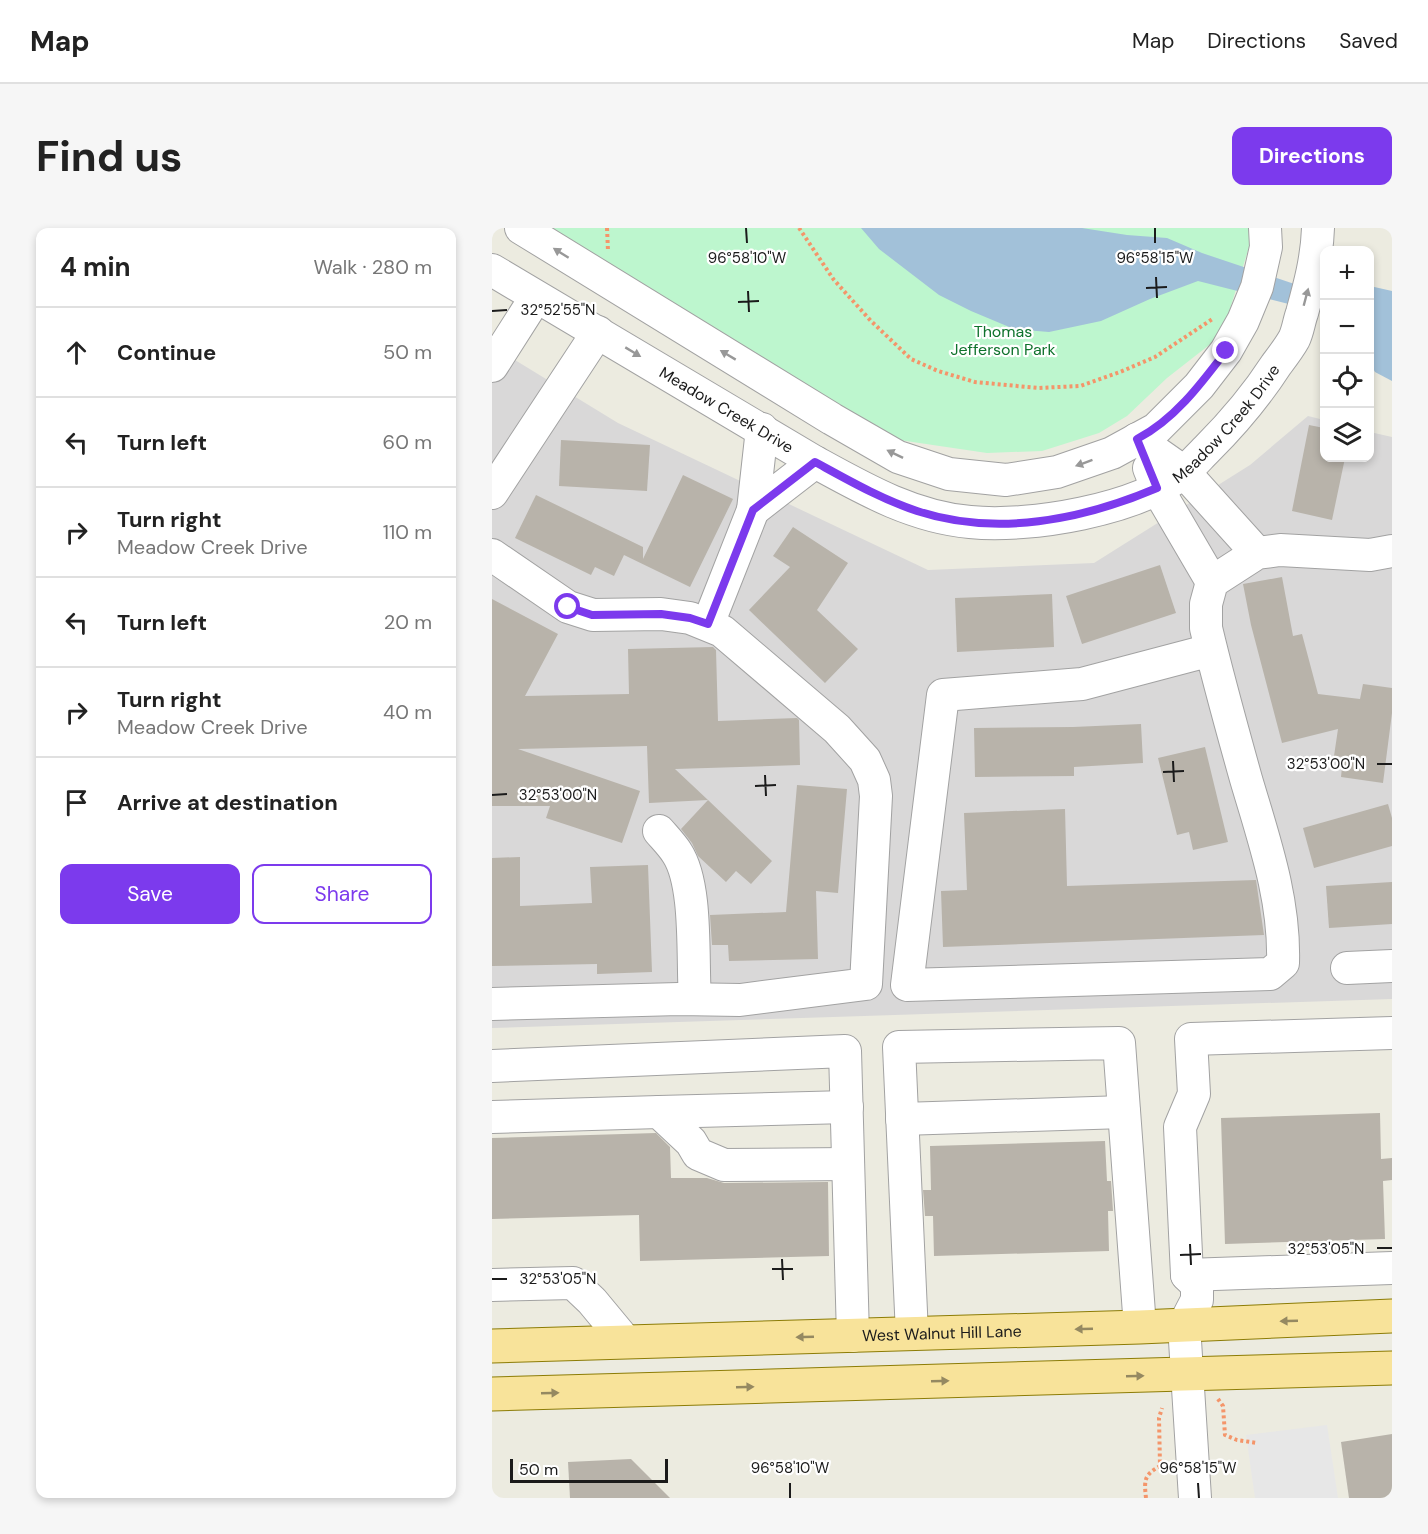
<!DOCTYPE html>
<meta charset="utf-8">
<style>
body{margin:0;font-family:"DM Sans",sans-serif;background:#f6f6f6;color:#222}
.controls{position:absolute;right:18px;top:18px;display:grid;overflow:hidden;border-radius:12px;box-shadow:0 3px 9px #0003}
.controls button{width:54px;height:54px;display:grid;place-items:center;padding:0;border:0;border-bottom:2px solid #e0e0e0;background:#fff;color:#222;font:30px sans-serif}
.scale{position:absolute;left:18px;bottom:15px;width:158px;box-sizing:border-box;padding-left:6px;border:3px solid #1b1b1b;border-top:0;font-size:16px;line-height:21px;white-space:nowrap;color:#1b1b1b;-webkit-text-stroke:4px #fff;paint-order:stroke}
.stop{position:absolute;width:18px;height:18px;margin:-14px;border:4px solid #7c3aed;border-radius:50%;background:#fff}
.stop.end{background:#7c3aed;border-color:#fff;box-shadow:0 2px 6px #0008}
.list{margin:0;padding:0;list-style:none}
h2{display:flex;justify-content:space-between;align-items:center;height:78px;margin:0;padding:0 24px;font-size:26px}
h2 small{font-size:20px;font-weight:400;color:#767676}
.list li{display:grid;grid-template-columns:39px 1fr auto;gap:18px;align-items:center;box-sizing:border-box;height:90px;padding:0 24px;border-top:2px solid #e0e0e0}
.list b{display:block;font-size:22px;white-space:nowrap}
.list p{margin:0;font-size:20px;white-space:nowrap;color:#767676}
.list em{font-size:20px;font-style:normal;color:#767676}
.actions{display:flex;gap:12px;padding:18px 24px}
.actions a{flex:1;padding:14px 0;border:2px solid #7c3aed;border-radius:12px;text-align:center;font-size:21px;color:#7c3aed}
.actions .main{background:#7c3aed;color:#fff}
.icon{flex:none;width:33px;height:33px;fill:none;stroke:currentColor;stroke-width:2;stroke-linecap:round;stroke-linejoin:round}
.map{position:relative;flex:none;width:900px;height:1270px;overflow:hidden;border-radius:12px}
header{display:flex;align-items:center;gap:36px;box-sizing:border-box;height:84px;padding:0 30px;background:#fff;border-bottom:2px solid #e0e0e0}
header strong{font-size:28px}
nav{display:flex;gap:33px;margin-inline-start:auto;font-size:21px}
.intro{display:flex;align-items:center;justify-content:space-between;box-sizing:border-box;height:144px;padding:0 36px}
h1{margin:0;font-size:42px}
.button{padding:15px 27px;border-radius:12px;background:#7c3aed;color:#fff;font-size:21px;font-weight:700}
main{display:flex;gap:36px;padding:0 36px}
aside{flex:1;background:#fff;border-radius:12px;box-shadow:0 3px 9px #0003}
.map>svg:first-child{display:block}
.residential{fill:#d9d8d8}
.park{fill:#bdf6ce}
.parking{fill:#e7e7e7}
.water{fill:#a2c1d9}
.building{fill:#b8b3aa}
.lines{fill:none;stroke-linecap:round;stroke-linejoin:round}
.minor-casing{stroke:#a2a2a2;stroke-width:34}
.major-casing{stroke:#8c7c06;stroke-width:35}
.path{stroke:#f4956a;stroke-width:4;stroke-dasharray:3 3;stroke-linecap:butt}
.minor{stroke:#fff;stroke-width:32}
.major{stroke:#f8e39a;stroke-width:33}
.oneway{fill:#989898}
.oneway2{fill:#958961}
.route{stroke:#7c3aed;stroke-width:8}
.ticks{fill:none;stroke:#1b1b1b;stroke-width:2}
.labels{text-anchor:middle;dominant-baseline:central;stroke-width:4.5;stroke-linejoin:round;paint-order:stroke}
.park-label{font-size:16px;fill:#0f722c;stroke:#fff}
.street-label{font-size:16px;fill:#1b1b1b;stroke:#fff}
.ticks-label{font-size:15px;text-anchor:middle;fill:#1b1b1b;stroke:#fff;stroke-width:4.5;stroke-linejoin:round;paint-order:stroke}
</style>
<header>
<strong>Map</strong>
<nav><a>Map</a><a>Directions</a><a>Saved</a></nav>
</header>
<div class="intro"><h1>Find us</h1><a class="button">Directions</a></div>
<main>
<aside>
<h2>4 min<small>Walk · 280 m</small></h2>
<ul class="list">
<li><svg class="icon" aria-label="ahead" viewBox="0 0 24 24"><path d="M12 20V5M6 11l6-6 6 6"/></svg><div><b>Continue</b></div><em>50 m</em></li>
<li><svg class="icon" aria-label="left" viewBox="0 0 24 24"><path d="M17 20v-9H6M10 6l-5 5 5 5"/></svg><div><b>Turn left</b></div><em>60 m</em></li>
<li><svg class="icon" aria-label="right" viewBox="0 0 24 24"><path d="M7 20v-9h11M14 6l5 5-5 5"/></svg><div><b>Turn right</b><p>Meadow Creek Drive</p></div><em>110 m</em></li>
<li><svg class="icon" aria-label="left" viewBox="0 0 24 24"><path d="M17 20v-9H6M10 6l-5 5 5 5"/></svg><div><b>Turn left</b></div><em>20 m</em></li>
<li><svg class="icon" aria-label="right" viewBox="0 0 24 24"><path d="M7 20v-9h11M14 6l5 5-5 5"/></svg><div><b>Turn right</b><p>Meadow Creek Drive</p></div><em>40 m</em></li>
<li><svg class="icon" aria-label="arrive" viewBox="0 0 24 24"><path d="M6 21V4h12l-3 4 3 4H6"/></svg><div><b>Arrive at destination</b></div></li>
</ul>
<div class="actions"><a class="main">Save</a><a>Share</a></div>
</aside>
<div class="map">
<svg width="900" height="1270" viewBox="0 0 900 1270">
<rect width="100%" height="100%" fill="#ecebe0"/>
<path class="residential" d="M0,118L126,195L436,342L602,335L758,237L816,188L832,192V230H878V204L900,209V771L0,800Z"/>
<path class="park" d="M52,0H758L757,19L730,107L675,150L635,188L607,205L550,223L495,225L407,212Z"/>
<path class="parking" d="M835,1197L846,1270H763L754,1207Z"/>
<g class="water">
<path d="M369,0H590L635,7L675,10L710,25L832,66V85L706,53L658,71L609,93L557,104L522,101L479,83L447,67L387,21Z"/>
<path d="M878,58L900,63V153L883,144L878,135Z"/>
</g>
<g class="building">
<path d="M817,197L832,200V230H853L840,292L800,283Z"/>
<path d="M69,212L158,217L155,263L67,258Z"/>
<path d="M191,247L241,271L198,359L132,327L122,348L103,339L99,347L23,310L44,267L151,319V331Z"/>
<path d="M301,299L356,335L325,382L366,421L333,455L257,382L298,339L281,328Z"/>
<path d="M668,337L684,385L590,416L574,368Z"/>
<path d="M790,349L801,408L810,406L826,466L868,471L871,456L900,460V485L891,555L849,549L851,529L842,528L846,501L790,515L759,397L751,356Z"/>
<path d="M560,366L562,419L465,424L463,370Z"/>
<path d="M0,371L66,406L33,468L137,466L136,421L221,419L224,422L226,493L305,490L307,492L308,537L183,541L216,572L157,575L155,518L26,521L148,563L130,615L54,590L58,578H0Z"/>
<path d="M649,496L651,535L582,539V548L483,549L482,500L581,499Z"/>
<path d="M713,519L736,614L701,622L697,604L685,607L666,530Z"/>
<path d="M305,557L355,561L346,665L324,663L326,731L237,733L236,717H220L218,687L294,684Z"/>
<path d="M216,572L280,633L259,656L244,643L234,654L206,628L200,615L189,601Z"/>
<path d="M896,576L900,590V618L822,640L811,600Z"/>
<path d="M573,581L575,658L764,652L772,707L451,719L449,663L475,662L472,585Z"/>
<path d="M28,629V678L100,675L98,639L156,637L160,744L105,746V736L0,738V630Z"/>
<path d="M900,654V696L837,700L834,658Z"/>
<path d="M888,885L889,931L900,930V952L891,953L893,1011L733,1016L729,890Z"/>
<path d="M164,905L178,919L179,950H215L232,955L336,954L337,1028L148,1033L147,987L0,991V910Z"/>
<path d="M613,913L615,953H619L621,983H616L617,1023L442,1028L441,988H433L431,962H439L438,918Z"/>
<path d="M900,1206V1270H857L849,1214Z"/>
<path d="M139,1231L178,1270H78L76,1234Z"/>
</g>
<g class="lines">
<g class="minor-casing">
<g id="minor">
<path d="M29,0L340,191L406,229L457,246L514,252L565,244L620,225L664,201L707,158L734,123L751,93L765,59L774,19L773,0"/>
<path id="s1" d="M0,42L323,234C372,261 421,289 478,294C538,300 645,282 692,244C700,237 707,229 715,221C741,195 764,168 784,137C790,129 797,120 802,111C806,103 807,93 810,85C818,56 825,30 826,0"/>
<path d="M0,138L44,69"/>
<path d="M270,201L261,282L323,234"/>
<path d="M645,211L692,244L765,325"/>
<path d="M657,240L665,260L720,354"/>
<path d="M0,265L106,104"/>
<path d="M0,327L76,379L101,387L169,386L198,390L230,403L345,501L373,532L382,552L384,568L374,756L248,772L187,771L0,776"/>
<path d="M216,396L261,282"/>
<path d="M719,422L590,456L451,467L415,757L778,746L791,735C793,671 772,612 754,551C740,501 726,451 714,400V376L720,354L765,325L788,322L878,327L900,323"/>
<path d="M167,603C173,610 180,617 185,625C206,657 200,732 203,771"/>
<path d="M855,740L900,738"/>
<path d="M0,838L353,823L361,1108"/>
<path d="M167,884L355,879"/>
<path d="M0,889L167,884L199,914L206,926L232,937L356,936"/>
<path d="M410,891L632,884"/>
<path d="M695,1047L900,1040"/>
<path d="M0,1057L81,1055L100,1073L134,1114"/>
<path d="M420,1106L407,819L627,815L648,1099"/>
<path d="M703,1270L692,1097L705,1072V1057L695,1047L688,899L702,866L699,811L900,805"/>
</g>
</g>
<g class="major-casing">
<g id="major">
<path id="s2" d="M0,1118L648,1099L900,1088"/>
<path d="M0,1166L900,1140"/>
</g>
</g>
<g class="path">
<path d="M115,0L116,23"/>
<path d="M307,0L342,52L379,93L419,131L446,143L483,154L546,160L588,158L628,144L663,129L722,90"/>
<path d="M726,1171L731,1178L733,1207L745,1212L765,1215"/>
<path d="M654,1270C652,1252 652,1247 668,1238L667,1190L670,1180"/>
</g>
<use href="#minor" class="minor"/>
<use href="#major" class="major"/>
</g>
<defs><path id="oneway-solid" d="M-6-.8H1V-3.2L6.5 0L1 3.2V.8H-6Z" transform="scale(1.5)"/></defs>
<g class="oneway">
<use href="#oneway-solid" transform="translate(69 25) rotate(-148)"/>
<use href="#oneway-solid" transform="translate(814 69) rotate(-75)"/>
<use href="#oneway-solid" transform="translate(141 124) rotate(31)"/>
<use href="#oneway-solid" transform="translate(236 127) rotate(-149)"/>
<use href="#oneway-solid" transform="translate(403 226) rotate(-154)"/>
<use href="#oneway-solid" transform="translate(592 235) rotate(160)"/>
</g>
<g class="oneway2">
<use href="#oneway-solid" transform="translate(797 1093) rotate(178)"/>
<use href="#oneway-solid" transform="translate(592 1101) rotate(178)"/>
<use href="#oneway-solid" transform="translate(313 1109) rotate(178)"/>
<use href="#oneway-solid" transform="translate(643 1148) rotate(-2)"/>
<use href="#oneway-solid" transform="translate(448 1153) rotate(-2)"/>
<use href="#oneway-solid" transform="translate(253 1159) rotate(-2)"/>
<use href="#oneway-solid" transform="translate(58 1165) rotate(-2)"/>
</g>
<g class="lines">
<path class="route" d="M76,379L100,387L169,386L198,390L216,396L261,282L323,234C356,252 389,271 425,283C504,309 590,292 665,260L645,211C682,192 709,156 734,123"/>
</g>
<path class="ticks" d="M254,0L255,15M663,0V15M664,49L665,70M654,60L675,59M256,63L257,84M246,74L267,73M0,83L15,82M681,533L682,554M885,536H900M671,544L692,543M273,547L274,568M263,558L284,557M0,567L15,566M698,1016L699,1037M885,1020H900M688,1027L709,1026M290,1031L291,1052M280,1041H301M0,1051H15M298,1255V1270M706,1255L707,1270"/>
<g class="labels">
<g class="park-label">
<text x="511" y="103">Thomas<tspan x="511" dy="18">Jefferson Park</tspan></text>
</g>
<g class="street-label">
<text stroke="none"><textPath href="#s1" startOffset="273">Meadow Creek Drive</textPath></text>
<text stroke="none"><textPath href="#s1" startOffset="831">Meadow Creek Drive</textPath></text>
<text stroke="none"><textPath href="#s2" startOffset="450">West Walnut Hill Lane</textPath></text>
</g>
</g>
<g class="ticks-label">
<text x="255" y="35">96°58'10"W</text>
<text x="663" y="35">96°58'15"W</text>
<text x="66" y="87">32°52'55"N</text>
<text x="834" y="541">32°53'00"N</text>
<text x="66" y="572">32°53'00"N</text>
<text x="834" y="1026">32°53'05"N</text>
<text x="66" y="1056">32°53'05"N</text>
<text x="298" y="1245">96°58'10"W</text>
<text x="706" y="1245">96°58'15"W</text>
</g>
</svg>
<div class="controls">
<button>+</button>
<button>−</button>
<button><svg class="icon" aria-label="locate" viewBox="0 0 24 24"><circle cx="12" cy="12" r="6"/><path d="M12 2v4M12 18v4M2 12h4M18 12h4"/></svg></button>
<button><svg class="icon" aria-label="layers" viewBox="0 0 24 24"><path d="M12 4l9 5-9 5-9-5zM3 14l9 5 9-5"/></svg></button>
</div>
<div class="scale">50 m</div>
<div class="stop" style="left:76px;top:379px"></div>
<div class="stop end" style="left:734px;top:123px"></div>
</div>
</main>
